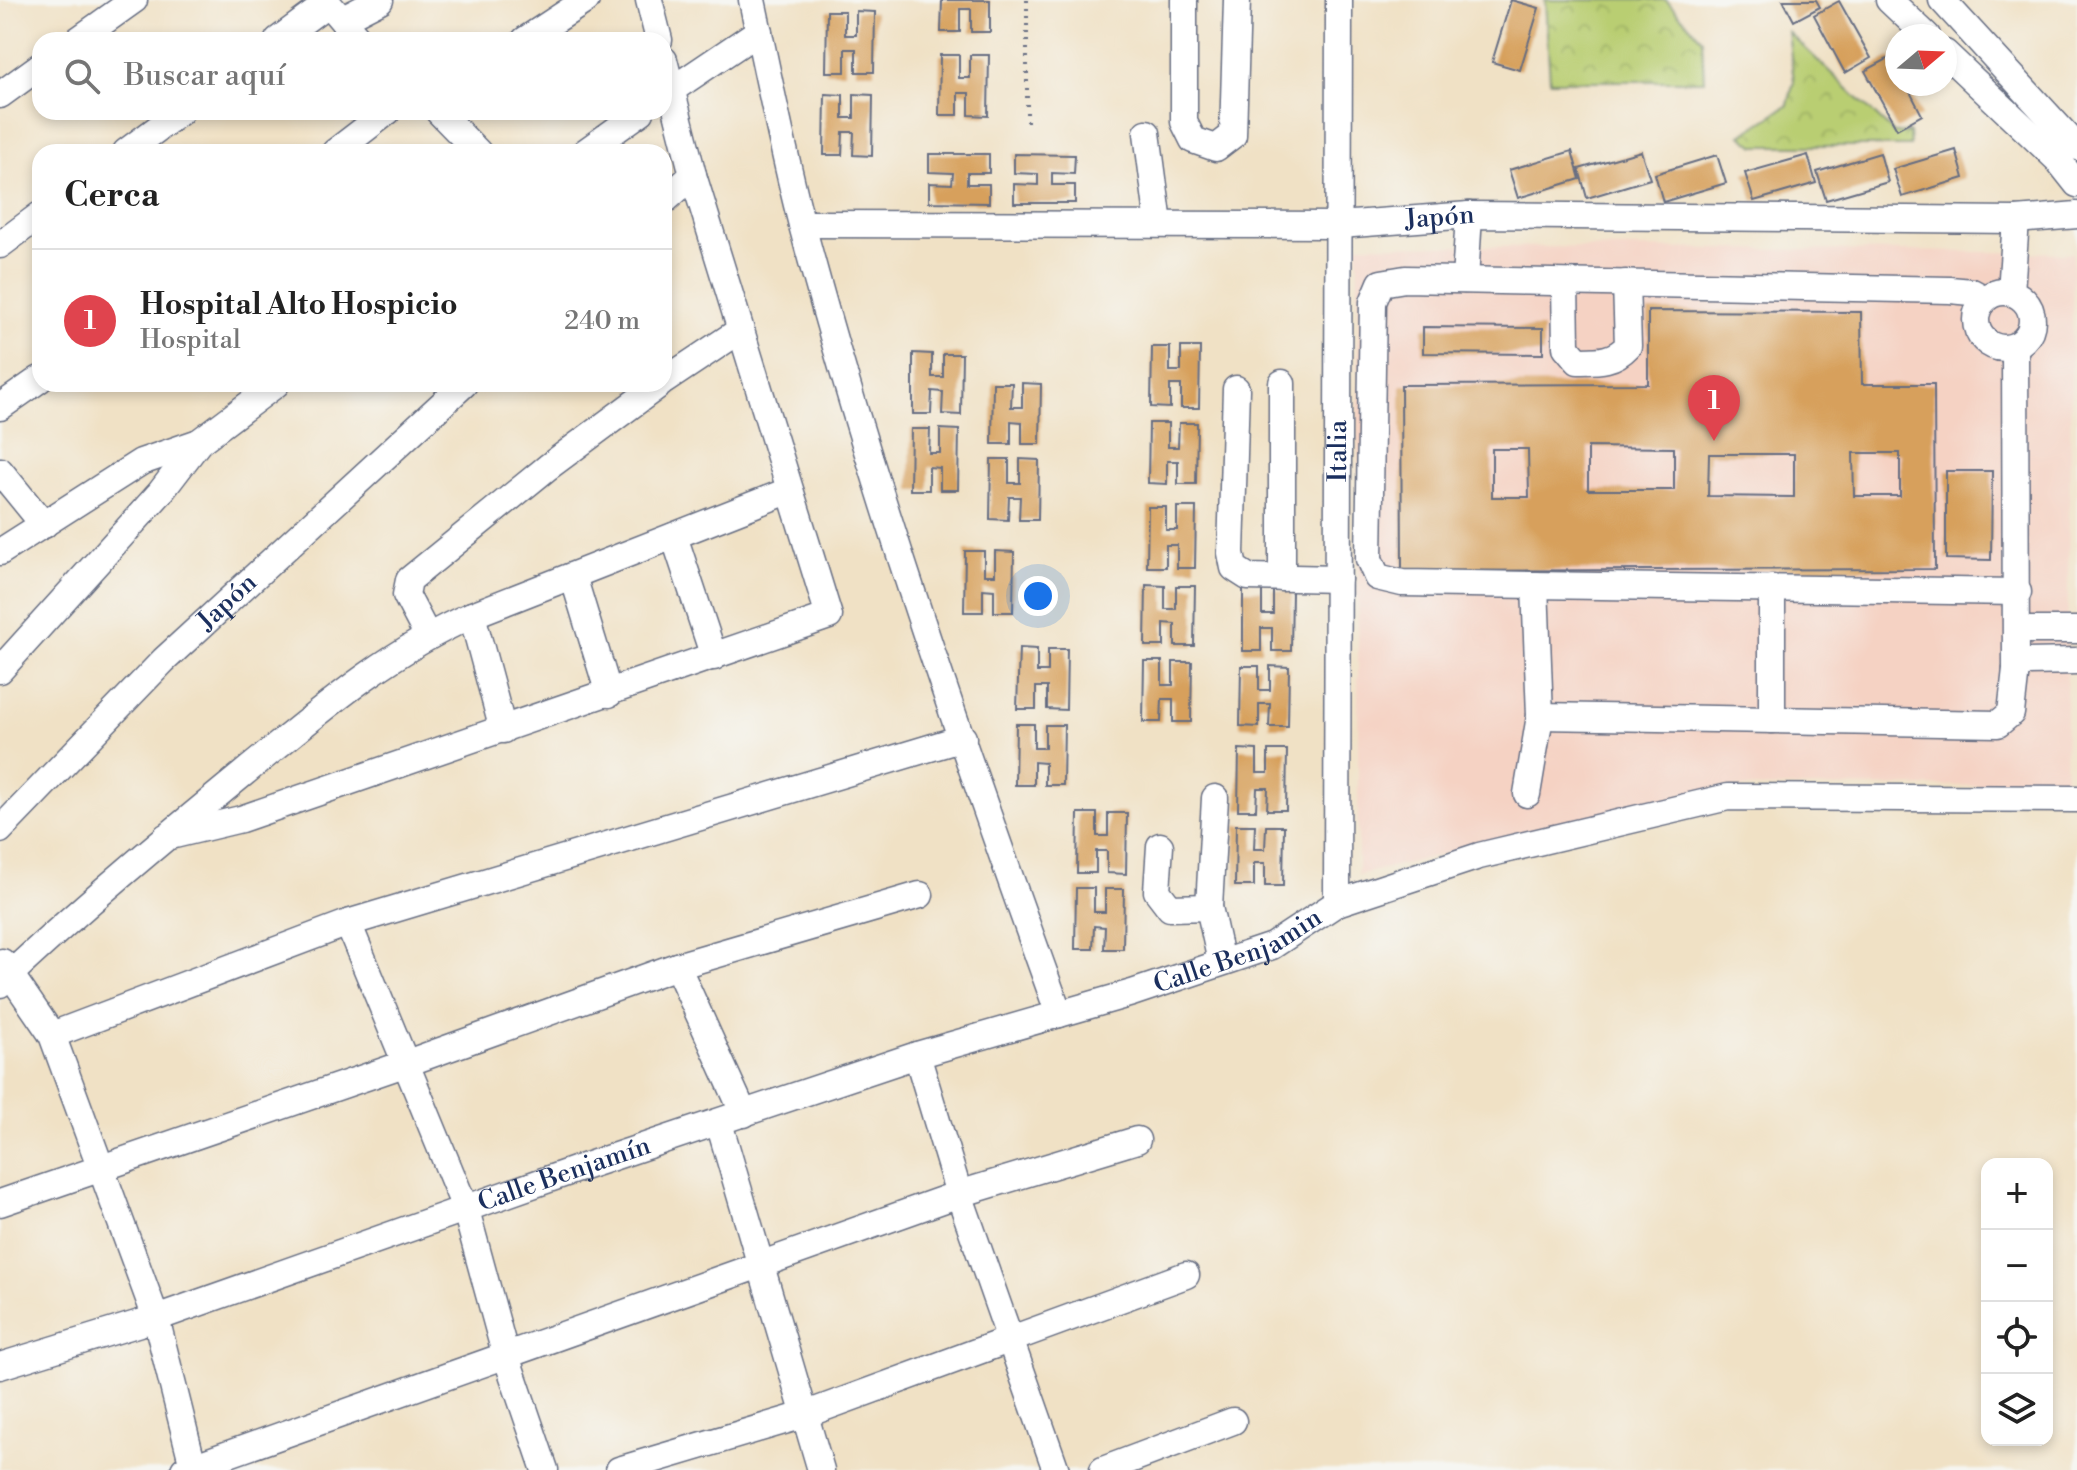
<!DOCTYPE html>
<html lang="es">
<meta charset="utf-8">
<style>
body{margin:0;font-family:"Libre Bodoni",serif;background:#f2f2f2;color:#222}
.controls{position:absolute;right:24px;bottom:24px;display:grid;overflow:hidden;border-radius:16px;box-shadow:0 4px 12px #0003}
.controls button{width:72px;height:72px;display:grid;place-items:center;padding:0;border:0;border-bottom:2px solid #e0e0e0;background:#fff;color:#222;font:40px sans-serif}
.compass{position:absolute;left:1885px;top:24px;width:72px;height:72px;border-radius:50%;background:#fff;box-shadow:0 4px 12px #0003;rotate:71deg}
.you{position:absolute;left:1038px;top:596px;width:28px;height:28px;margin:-20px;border:6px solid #fff;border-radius:50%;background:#1a73e8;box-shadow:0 0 0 12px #1a73e833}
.badge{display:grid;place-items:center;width:52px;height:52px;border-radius:50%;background:#d93025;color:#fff;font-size:26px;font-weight:700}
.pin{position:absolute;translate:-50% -66px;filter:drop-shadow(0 2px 4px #0008)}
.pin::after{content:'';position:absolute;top:42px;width:28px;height:24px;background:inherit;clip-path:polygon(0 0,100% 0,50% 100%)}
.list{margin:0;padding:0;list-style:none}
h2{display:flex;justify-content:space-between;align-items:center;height:104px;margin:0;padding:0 32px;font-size:34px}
h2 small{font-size:26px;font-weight:400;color:#767676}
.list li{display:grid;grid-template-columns:52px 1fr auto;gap:24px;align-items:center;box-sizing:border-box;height:144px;padding:0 32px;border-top:2px solid #e0e0e0}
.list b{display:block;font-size:30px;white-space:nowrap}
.list p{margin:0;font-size:26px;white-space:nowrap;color:#767676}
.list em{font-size:26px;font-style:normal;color:#767676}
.icon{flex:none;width:44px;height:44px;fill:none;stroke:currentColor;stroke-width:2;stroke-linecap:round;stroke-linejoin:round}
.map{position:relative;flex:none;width:2077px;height:1470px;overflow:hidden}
.search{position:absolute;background:#fff;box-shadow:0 4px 12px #0003;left:32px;top:32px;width:640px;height:88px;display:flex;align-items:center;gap:20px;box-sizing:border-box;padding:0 28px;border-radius:24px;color:#767676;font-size:30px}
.panel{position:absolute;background:#fff;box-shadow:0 4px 12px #0003;left:32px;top:144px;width:640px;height:248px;border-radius:24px}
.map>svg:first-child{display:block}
.built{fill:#f5d2c3}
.park{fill:url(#park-crowns);stroke:#6a7e68;stroke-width:2}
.building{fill:#d7a05b;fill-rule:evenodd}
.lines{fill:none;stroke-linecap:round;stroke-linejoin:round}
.minor-casing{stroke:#666d82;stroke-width:29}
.path{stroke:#666d82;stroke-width:4;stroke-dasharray:2 6;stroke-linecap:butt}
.minor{stroke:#fff;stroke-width:26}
.labels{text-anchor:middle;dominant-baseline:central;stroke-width:6;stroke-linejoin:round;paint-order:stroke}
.street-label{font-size:26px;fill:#1b2f5e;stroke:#f6f6f2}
</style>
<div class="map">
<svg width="2077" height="1470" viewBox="0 0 2077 1470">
<defs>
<pattern id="park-crowns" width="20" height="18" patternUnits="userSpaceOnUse" patternTransform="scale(2)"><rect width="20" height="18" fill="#b9ce72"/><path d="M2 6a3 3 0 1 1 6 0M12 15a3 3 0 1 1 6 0" fill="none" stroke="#9eb165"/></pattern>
</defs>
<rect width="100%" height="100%" fill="#f6f6f2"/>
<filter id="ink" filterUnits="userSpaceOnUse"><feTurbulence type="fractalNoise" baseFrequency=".0125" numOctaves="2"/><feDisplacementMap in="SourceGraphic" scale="16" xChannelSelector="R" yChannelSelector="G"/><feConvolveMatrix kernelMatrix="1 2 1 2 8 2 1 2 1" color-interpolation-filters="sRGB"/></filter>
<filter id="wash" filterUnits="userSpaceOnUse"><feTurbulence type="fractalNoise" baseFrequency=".006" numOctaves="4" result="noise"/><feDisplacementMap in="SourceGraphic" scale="32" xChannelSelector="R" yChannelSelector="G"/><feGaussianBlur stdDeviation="1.8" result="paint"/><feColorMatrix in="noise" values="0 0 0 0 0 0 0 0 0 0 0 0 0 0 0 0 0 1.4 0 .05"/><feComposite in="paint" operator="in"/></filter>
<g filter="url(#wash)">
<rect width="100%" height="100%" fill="#f0e1c5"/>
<path class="built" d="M1358,245L2073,253L2065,785L1718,788L1358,875Z"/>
<g class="park">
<path d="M1545,0H1666L1702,39L1704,81H1550Z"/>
<path d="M1788,32L1894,133L1909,132L1910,146H1755L1741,135L1788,105L1794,81Z"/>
</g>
<g id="blocks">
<g class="building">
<path d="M942,0H990V32H971V9H960V32H941Z"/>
<path d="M1511,0L1539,8L1520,70L1492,62Z"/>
<path d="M1783,0H1816L1820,7L1794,21Z"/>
<path d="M1839,1L1871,58L1845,73L1814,15Z"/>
<path d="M827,11H845V35H856V11L875,12L874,72H856V49H845V72H826Z"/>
<path d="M940,55H959V78H970V55H989L988,116L969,115V93H958V115H939Z"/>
<path d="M1891,57L1897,68V84H1906L1922,115L1897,129L1865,71Z"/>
<path d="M825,94L843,95V118H854V94L873,95L872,156L853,155L854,132H843L842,155H824Z"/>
<path d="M1956,150L1964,178L1902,197L1893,169Z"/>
<path d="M1572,151L1580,179L1518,198L1509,170Z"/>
<path d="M1641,151L1650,179L1587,198L1579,169Z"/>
<path d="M1880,153L1888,182L1826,200L1817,172Z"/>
<path d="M929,154H989V173H967V184H989V203L929,202V183L952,184L953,173L929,172Z"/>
<path d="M1014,154L1075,155L1074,174L1052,173V185H1075V203H1014V184L1038,185V174L1014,173Z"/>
<path d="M1717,155L1726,183L1663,202L1655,174Z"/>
<path d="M1808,155L1816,183L1754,201L1745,173Z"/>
<path d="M1648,311L1861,312L1862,384H1934L1935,569L1402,571L1401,385L1648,384ZM1588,447L1674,448V490H1588ZM1492,449H1528L1529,497H1492ZM1853,453H1900V496H1854ZM1709,454H1794V497L1708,496Z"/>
<path d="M1423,327L1543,328V354L1423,353Z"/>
<path d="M1152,347H1170V371H1181V347H1200L1199,408H1181V385H1170V408L1151,407Z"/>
<path d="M913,353L932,354V377H943V354H962L961,415L942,414L943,392L932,391L931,414H913Z"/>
<path d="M993,383H1012L1011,407H1022V383L1041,384L1040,444H1022V422L1011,421V444H992Z"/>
<path d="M1149,423H1168V447H1178L1179,423H1197L1196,484H1178V461H1167V484L1148,483Z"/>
<path d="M911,429H930L929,453H940V429L959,430L958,490H940V468L929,467V490H910Z"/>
<path d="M991,459H1009V483H1020V459L1039,460L1038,520H1019L1020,497H1009L1008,520L990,519Z"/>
<path d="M1946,471H1992L1991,560L1946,559Z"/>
<path d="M1148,507H1166V530H1177V507H1196L1195,568H1177V545H1166V567H1147Z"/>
<path d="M965,551H984V575H995V551L1014,552L1013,612H994V590L983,589V612H964Z"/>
<path d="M1146,585L1165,586V609H1176V586H1195L1194,646H1175V624L1164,623V646H1145Z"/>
<path d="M1243,590H1262V614H1273V590L1292,591L1291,651H1272V628H1261V651H1243Z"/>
<path d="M1019,648L1037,649V672H1048V649H1067L1066,710L1047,709V687H1036V709H1017Z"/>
<path d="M1144,661H1162V685H1173V662H1192L1191,722H1173V699H1162L1161,722H1143Z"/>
<path d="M1241,666H1259V690H1270V666L1289,667L1288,727H1269L1270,704H1259V727L1240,726Z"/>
<path d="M1016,724H1034V748H1045V725H1064L1063,785H1045V763L1034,762V785H1015Z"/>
<path d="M1239,749L1257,750V773H1268V750H1287L1286,810H1267L1268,788H1257L1256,810H1238Z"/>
<path d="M1078,813H1097V836H1108V813H1127L1126,874L1107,873V851H1096V873H1077Z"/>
<path d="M1236,825H1255L1254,849H1265L1266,826H1284L1283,886H1265V863H1254V886H1235Z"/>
<path d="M1076,888H1094V912H1105V889H1124L1123,949H1104L1105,927L1094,926L1093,949H1075Z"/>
</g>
</g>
</g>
<g filter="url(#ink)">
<use href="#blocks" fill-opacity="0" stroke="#666d82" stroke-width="2"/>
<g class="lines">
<g class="minor-casing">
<g id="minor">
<path d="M325,0L359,40"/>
<path d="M649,0L659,40"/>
<path d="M752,0C768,75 783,151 802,225C873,491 965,754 1059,1014"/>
<path d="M1184,0V122L1193,140L1216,148L1233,135L1237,0"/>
<path d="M1889,0L1927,36"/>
<path d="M1942,0L2077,147"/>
<path d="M343,19L380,0"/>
<path d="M78,40L134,0"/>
<path d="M278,40L328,3"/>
<path d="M525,40L586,0"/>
<path d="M1945,53L2058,160L2077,184"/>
<path d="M0,95L40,66"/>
<path d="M664,95L759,31"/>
<path d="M439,112L478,152"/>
<path d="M1147,133L1159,224"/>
<path d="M126,152L180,112"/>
<path d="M335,152L387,112"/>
<path d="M585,152L641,112"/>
<path d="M664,201L693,175"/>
<path id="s1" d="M802,224L1340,225L1469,215L2016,220L2077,215"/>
<path d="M0,245L40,215"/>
<path d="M1465,280L1469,215"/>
<path d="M1565,283L1566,347L1578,361C1598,361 1613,362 1628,346L1626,283"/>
<circle cx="2004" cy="320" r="28"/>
<path d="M2011,292L2016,220"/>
<path d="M1985,299L1972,292L1950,290L1405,279L1381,283L1373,302L1369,559L1377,577L1402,583L2018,592"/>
<path d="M2015,346L2016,669"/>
<path d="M664,381L739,331"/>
<path d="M1236,389L1231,553L1234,568L1248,577L1338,579"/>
<path d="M0,407L40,379"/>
<path d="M0,471L44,525"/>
<path d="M674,536L714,657"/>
<path d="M0,552L141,462L199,442L276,384"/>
<path d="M573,576L609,694"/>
<path d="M1282,578V383"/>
<path d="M472,615L503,730"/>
<path d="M2018,630H2077"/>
<path d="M427,635L406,595L409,580L548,467L660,384"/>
<path d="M0,670L160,493L199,442"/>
<path d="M1540,716L1998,724L2011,713L2016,669L2027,662L2077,661"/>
<path d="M1772,720V588"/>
<path d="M1527,794L1540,716L1535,585"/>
<path d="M1215,798L1209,907L1221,962"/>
<path id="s2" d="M0,830L164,660L464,384"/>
<path d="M166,837L241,819L829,616L693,175L664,60"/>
<path d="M1160,846L1157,891L1170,908L1209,907"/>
<path id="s3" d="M1337,903L1339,0"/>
<path d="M348,923L466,1210L505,1353L545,1470"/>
<path d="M2,962L52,1035L156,1318L194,1470"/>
<path d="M677,966L744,1114"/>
<path d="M0,984C78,910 161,841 244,773C318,713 384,654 472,615L788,491"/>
<path d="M52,1035L348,923L963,738"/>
<path d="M917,1055L959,1194L1056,1470"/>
<path d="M719,1123L821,1470"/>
<path d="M0,1203L407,1063L677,966L920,895"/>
<path id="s4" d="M0,1366L156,1318L583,1167L917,1055L1132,993L1272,946L1337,903L1479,856L1728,797L2077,799"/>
<path d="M184,1470L959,1194L1137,1140"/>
<path d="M619,1470L804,1415L1186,1275"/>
<path d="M1103,1470L1233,1421"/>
</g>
</g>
<path class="path" d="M1027,0V125"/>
<use href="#minor" class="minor"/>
</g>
</g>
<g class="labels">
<g class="street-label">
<text stroke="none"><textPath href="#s1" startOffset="638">Japón</textPath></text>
<text stroke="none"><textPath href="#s3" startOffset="452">Italia</textPath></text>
<text stroke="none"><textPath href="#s2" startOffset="322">Japón</textPath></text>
<text stroke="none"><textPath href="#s4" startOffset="1306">Calle Benjamin</textPath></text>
<text stroke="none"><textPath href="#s4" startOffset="596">Calle Benjamín</textPath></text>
</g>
</g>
</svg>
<div class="controls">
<button>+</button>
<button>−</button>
<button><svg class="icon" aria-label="locate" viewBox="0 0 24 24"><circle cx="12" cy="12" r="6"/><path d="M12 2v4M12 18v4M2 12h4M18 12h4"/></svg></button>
<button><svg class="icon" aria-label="layers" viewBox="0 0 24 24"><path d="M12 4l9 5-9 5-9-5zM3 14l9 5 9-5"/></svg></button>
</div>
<svg class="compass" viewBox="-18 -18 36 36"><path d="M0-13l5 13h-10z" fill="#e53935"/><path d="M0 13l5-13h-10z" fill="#767676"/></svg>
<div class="you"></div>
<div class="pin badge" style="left:1714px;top:441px;background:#e0444e">1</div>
<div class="search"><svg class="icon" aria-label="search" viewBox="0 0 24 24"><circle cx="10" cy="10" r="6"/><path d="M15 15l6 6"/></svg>Buscar aquí</div>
<section class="panel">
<h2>Cerca<small></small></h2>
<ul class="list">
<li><span class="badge" style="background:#e0444e">1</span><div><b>Hospital Alto Hospicio</b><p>Hospital</p></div><em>240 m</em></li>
</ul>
</section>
</div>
